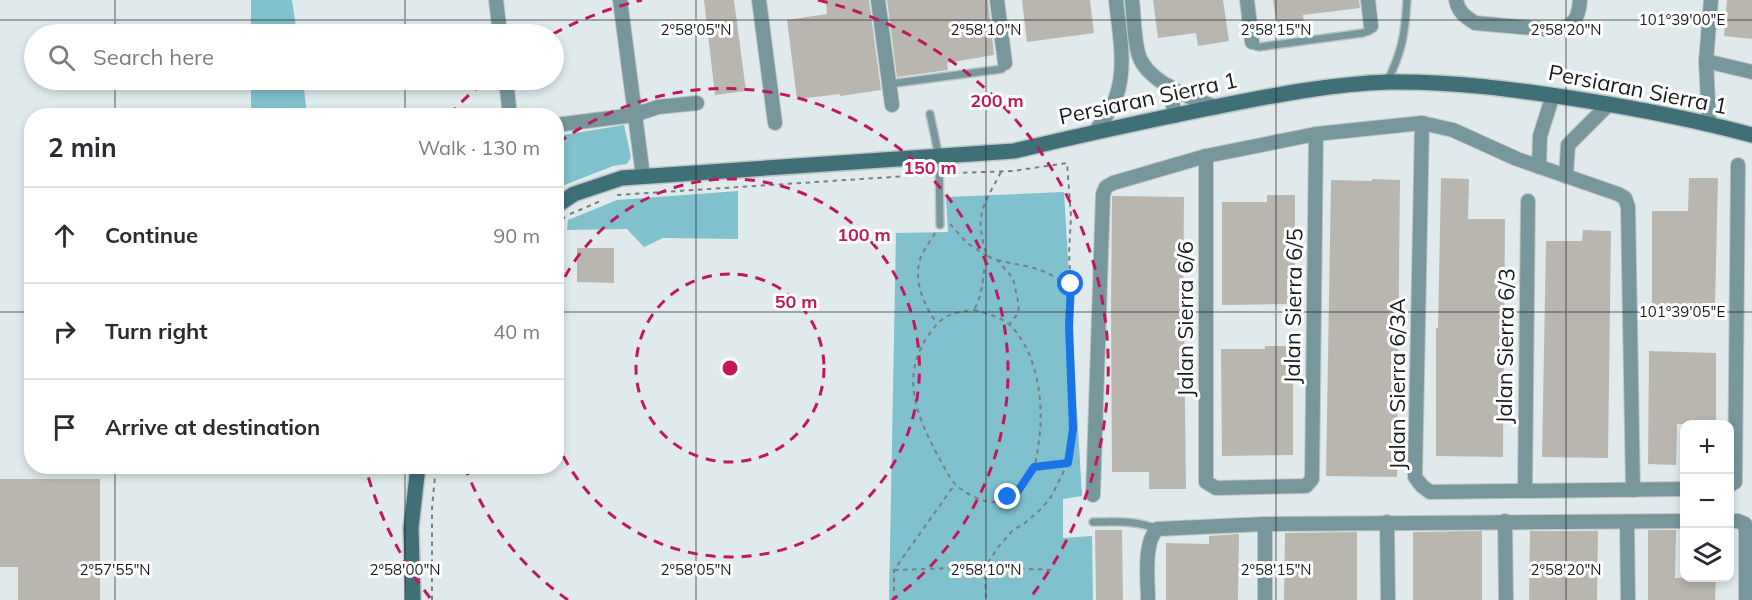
<!DOCTYPE html>
<meta charset="utf-8">
<style>
body{margin:0;font-family:Mulish,sans-serif;background:#f7f7f7;color:#2b2b33}
.controls{position:absolute;right:18px;bottom:18px;display:grid;overflow:hidden;border-radius:12px;box-shadow:0 3px 9px #0003}
.controls button{width:54px;height:54px;display:grid;place-items:center;padding:0;border:0;border-bottom:2px solid #e1e1e2;background:#fff;color:#2b2b33;font:30px sans-serif}
.stop{position:absolute;width:18px;height:18px;margin:-14px;border:4px solid #1a73e8;border-radius:50%;background:#fff}
.stop.end{background:#1a73e8;border-color:#fff;box-shadow:0 2px 6px #0008}
.list{margin:0;padding:0;list-style:none}
h2{display:flex;justify-content:space-between;align-items:center;height:78px;margin:0;padding:0 24px;font-size:26px}
h2 small{font-size:20px;font-weight:400;color:#7c7c81}
.list li{display:grid;grid-template-columns:39px 1fr auto;gap:18px;align-items:center;box-sizing:border-box;height:96px;padding:0 24px;border-top:2px solid #e1e1e2}
.list b{display:block;font-size:22px;white-space:nowrap}
.list em{font-size:20px;font-style:normal;color:#7c7c81}
.icon{flex:none;width:33px;height:33px;fill:none;stroke:currentColor;stroke-width:2;stroke-linecap:round;stroke-linejoin:round}
.map{position:relative;flex:none;width:1752px;height:600px;overflow:hidden}
.search{position:absolute;background:#fff;box-shadow:0 3px 9px #0003;left:24px;top:24px;width:540px;height:66px;display:flex;align-items:center;gap:15px;box-sizing:border-box;padding:0 21px;border-radius:33px;color:#7c7c81;font-size:22px}
.panel{position:absolute;background:#fff;box-shadow:0 3px 9px #0003;left:24px;top:108px;width:540px;height:366px;border-radius:24px}
.map>svg:first-child{display:block}
.green{fill:#80c1cd}
.building{fill:#b9b6af}
.lines{fill:none;stroke-linecap:round;stroke-linejoin:round}
.lane-casing{stroke:#bcc5c7;stroke-width:10}
.street-casing{stroke:#bcc5c7;stroke-width:16}
.secondary-casing{stroke:#bcc5c7;stroke-width:18}
.path{stroke:#7a8082;stroke-width:2;stroke-dasharray:4.5 4.5;stroke-linecap:butt}
.lane{stroke:#77979c;stroke-width:7}
.street{stroke:#77979c;stroke-width:14}
.secondary{stroke:#3f7078;stroke-width:15}
.route{stroke:#1a73e8;stroke-width:8}
.ticks{fill:none;stroke:#191d1e;stroke-width:1.5;stroke-opacity:0.45}
.ring{fill:none;stroke:#c2185b;stroke-width:3;stroke-dasharray:10 8}
.labels{text-anchor:middle;dominant-baseline:central;stroke-width:6;stroke-linejoin:round;paint-order:stroke}
.street-label{font-size:22px;fill:#191d1e;stroke:#fff}
.ticks-label{font-size:15px;text-anchor:middle;fill:#191d1e;stroke:#fff;stroke-width:6;stroke-linejoin:round;paint-order:stroke}
.centre{fill:#c2185b;stroke:#fff;stroke-width:3}
.ring-label{font-size:18px;text-anchor:middle;font-weight:bold;fill:#c2185b;stroke:#fff;stroke-width:6;stroke-linejoin:round;paint-order:stroke}
</style>
<div class="map">
<svg width="1752" height="600" viewBox="0 0 1752 600">
<rect width="100%" height="100%" fill="#e0eaec"/>
<g class="green">
<path d="M251,0H292L297,34H251Z"/>
<path d="M251,80H303L307,115H251Z"/>
<path d="M624,125L631,157L627,164L613,166L557,188V136Z"/>
<path d="M738,191V239L663,238L644,247L627,229L567,230L568,220L617,200Z"/>
<path d="M1064,192L1082,496L1063,499V538L1092,536L1093,600H889L896,233L948,232L946,197Z"/>
</g>
<g class="building">
<path d="M704,0H734L746,91L715,95Z"/>
<path d="M826,0H869L881,90L840,96V94L797,99L787,20L827,14Z"/>
<path d="M887,0H988L994,55L947,63L948,70L897,77Z"/>
<path d="M1022,0H1090L1094,33L1027,42Z"/>
<path d="M1153,0H1223L1229,41L1198,46L1196,33L1158,38Z"/>
<path d="M1273,0H1359L1360,8L1303,15L1305,29L1278,33Z"/>
<path d="M1727,0H1752V39L1724,36Z"/>
<path d="M1441,178L1469,179L1468,219H1505L1503,457L1436,456V328H1438Z"/>
<path d="M1689,178H1718L1715,307H1652V211H1688Z"/>
<path d="M1372,179L1400,180L1397,477L1326,476L1331,180L1372,181Z"/>
<path d="M1267,195H1295V304L1222,305V202H1267Z"/>
<path d="M1112,196L1184,197L1183,324H1184L1186,489H1149V472H1112L1111,310Z"/>
<path d="M1583,230L1611,231L1608,458L1542,457L1546,241H1582Z"/>
<path d="M577,248H614V283L577,282Z"/>
<path d="M1265,346H1293V455L1222,456L1221,349H1265Z"/>
<path d="M1649,351L1716,353V424H1677L1676,465L1648,464Z"/>
<path d="M0,479H100V600H18V567H0Z"/>
<path d="M1095,530H1122L1123,600H1096Z"/>
<path d="M1648,530H1676L1675,578H1716L1715,600H1648Z"/>
<path d="M1482,531V600H1413V532Z"/>
<path d="M1530,531H1598L1597,600H1529Z"/>
<path d="M1357,532V600H1284L1285,533Z"/>
<path d="M1239,534L1238,600H1166V543L1209,544V536Z"/>
</g>
<g class="lines">
<g class="lane-casing">
<g id="lane">
<path d="M1252,42L1255,46L1259,47L1363,33L1369,31L1371,26"/>
<path d="M1387,82C1402,52 1405,34 1407,0"/>
<path d="M889,84L1002,69L1005,63"/>
<path d="M930,114L939,157L940,225"/>
<path d="M1093,522C1115,522 1136,520 1157,529"/>
</g>
</g>
<g class="street-casing">
<g id="street">
<path d="M496,0L500,34"/>
<path d="M620,0L643,176"/>
<path d="M759,0L775,123"/>
<path d="M878,0L892,105"/>
<path d="M997,0L1005,63"/>
<path d="M1132,0C1134,16 1134,42 1139,56C1148,82 1193,100 1217,107"/>
<path d="M1247,0L1252,42"/>
<path d="M1368,0L1371,26"/>
<path d="M1456,0C1458,12 1466,17 1475,23L1554,30C1573,29 1579,18 1580,0"/>
<path d="M1706,61L1752,72"/>
<path d="M506,80L510,116"/>
<path d="M1169,86L1175,116"/>
<path d="M1422,123L1415,477L1422,486L1430,492L1684,489"/>
<path d="M1709,123L1706,61L1711,0"/>
<path d="M556,125L634,115L658,107L697,103"/>
<path d="M1094,133C1102,122 1112,110 1116,97C1127,66 1119,32 1116,0"/>
<path d="M1206,156V482L1216,488L1306,486L1312,479L1316,134"/>
<path d="M1539,167L1540,136L1553,95"/>
<path d="M1566,176L1568,145L1609,104"/>
<path d="M1730,485L1735,482L1738,165"/>
<path d="M1525,491L1528,201"/>
<path d="M1093,495L1103,194L1106,187L1113,183L1206,156L1316,134L1422,123L1453,130L1517,159L1618,194L1625,198L1628,207L1633,490"/>
<path d="M1505,521L1506,600"/>
<path d="M1730,521H1738L1745,524L1746,532V600"/>
<path d="M1387,522L1388,600"/>
<path d="M1627,522L1628,600"/>
<path d="M1265,524V600"/>
<path d="M1148,600C1148,581 1143,543 1157,529L1265,524L1684,521"/>
</g>
</g>
<g class="secondary-casing">
<g id="secondary">
<path d="M556,206L574,194L622,178L1014,151C1077,136 1141,122 1205,109C1265,97 1327,84 1389,82C1454,81 1519,90 1583,100C1640,109 1696,120 1752,135"/>
<path d="M413,600L411,528L418,466"/>
</g>
</g>
<g class="path">
<path d="M1001,172C982,208 974,215 987,256L997,260L1013,278L1019,306L1018,313L1010,324"/>
<path d="M954,173L1013,171L1067,163L1071,216L1069,252L1071,294L1069,326L1073,429L1068,463L1051,497L1041,509L1025,523L1013,530L999,546L985,567L986,600"/>
<path d="M617,195L923,175"/>
<path d="M570,214L603,200"/>
<path d="M950,224L967,243L987,256C982,275 984,293 974,310"/>
<path d="M556,226L565,217"/>
<path d="M935,233C930,242 921,253 919,263C915,284 924,305 936,322"/>
<path d="M997,260C1026,267 1052,267 1071,293"/>
<path d="M974,310C986,313 1001,317 1011,326C1039,355 1045,409 1038,447C1037,454 1036,463 1033,469C1031,473 1027,476 1025,480C1023,483 1021,489 1018,491C1014,495 1003,501 997,502C985,504 964,493 956,485C948,477 943,464 937,454C917,416 901,378 926,339C941,316 948,313 974,310Z"/>
<path d="M1034,467L1067,463"/>
<path d="M894,570L985,567L1053,570"/>
<path d="M432,600V508L436,466"/>
<path d="M894,600V570L955,484"/>
</g>
<use href="#lane" class="lane"/>
<use href="#street" class="street"/>
<use href="#secondary" class="secondary"/>
</g>
<g class="lines">
<path class="route" d="M1008,497L1018,491L1034,467L1068,463L1073,429L1069,326L1071,284"/>
</g>
<path class="ticks" d="M115,0V34M405,0V34M696,0V600M986,0V600M1276,0V600M1566,0V600M0,20H1752M115,80V116M405,80V116M0,312H32M556,312H1752M115,466V600M405,466V600"/>
<g class="ring">
<circle cx="730" cy="368" r="94"/>
<path d="M557 293A189 189 0 1 1 557 443"/>
<path d="M568 600A283 283 0 0 1 465 467M558 143A283 283 0 1 1 892 600"/>
<path d="M430 598A378 378 0 0 1 366 469M449 115A378 378 0 0 1 485 81M553 34A378 378 0 0 1 642 0M818 0A378 378 0 0 1 1030 598"/>
</g>
<g class="labels">
<g class="street-label">
<text transform="translate(1638 89) rotate(11)">Persiaran Sierra 1</text>
<text transform="translate(1148 98) rotate(-12)">Persiaran Sierra 1</text>
<text transform="translate(1293 306) rotate(-89)">Jalan Sierra 6/5</text>
<text transform="translate(1185 319) rotate(-90)">Jalan Sierra 6/6</text>
<text transform="translate(1505 346) rotate(-89)">Jalan Sierra 6/3</text>
<text transform="translate(1397 384) rotate(-90)">Jalan Sierra 6/3A</text>
</g>
</g>
<g class="ticks-label">
<text x="1682" y="25">101°39'00"E</text>
<text x="696" y="35">2°58'05"N</text>
<text x="986" y="35">2°58'10"N</text>
<text x="1276" y="35">2°58'15"N</text>
<text x="1566" y="35">2°58'20"N</text>
<text x="1682" y="317">101°39'05"E</text>
<text x="115" y="575">2°57'55"N</text>
<text x="405" y="575">2°58'00"N</text>
<text x="696" y="575">2°58'05"N</text>
<text x="986" y="575">2°58'10"N</text>
<text x="1276" y="575">2°58'15"N</text>
<text x="1566" y="575">2°58'20"N</text>
</g>
<circle cx="730" cy="368" r="9" class="centre"/>
<g class="ring-label">
<text x="997" y="107">200 m</text>
<text x="930" y="174">150 m</text>
<text x="864" y="241">100 m</text>
<text x="796" y="308">50 m</text>
</g>
</svg>
<div class="controls">
<button>+</button>
<button>−</button>
<button><svg class="icon" aria-label="layers" viewBox="0 0 24 24"><path d="M12 4l9 5-9 5-9-5zM3 14l9 5 9-5"/></svg></button>
</div>
<div class="stop" style="left:1071px;top:284px"></div>
<div class="stop end" style="left:1008px;top:497px"></div>
<div class="search"><svg class="icon" aria-label="search" viewBox="0 0 24 24"><circle cx="10" cy="10" r="6"/><path d="M15 15l6 6"/></svg>Search here</div>
<section class="panel">
<h2>2 min<small>Walk · 130 m</small></h2>
<ul class="list">
<li><svg class="icon" aria-label="ahead" viewBox="0 0 24 24"><path d="M12 20V5M6 11l6-6 6 6"/></svg><div><b>Continue</b></div><em>90 m</em></li>
<li><svg class="icon" aria-label="right" viewBox="0 0 24 24"><path d="M7 20v-9h11M14 6l5 5-5 5"/></svg><div><b>Turn right</b></div><em>40 m</em></li>
<li><svg class="icon" aria-label="arrive" viewBox="0 0 24 24"><path d="M6 21V4h12l-3 4 3 4H6"/></svg><div><b>Arrive at destination</b></div></li>
</ul>
</section>
</div>
